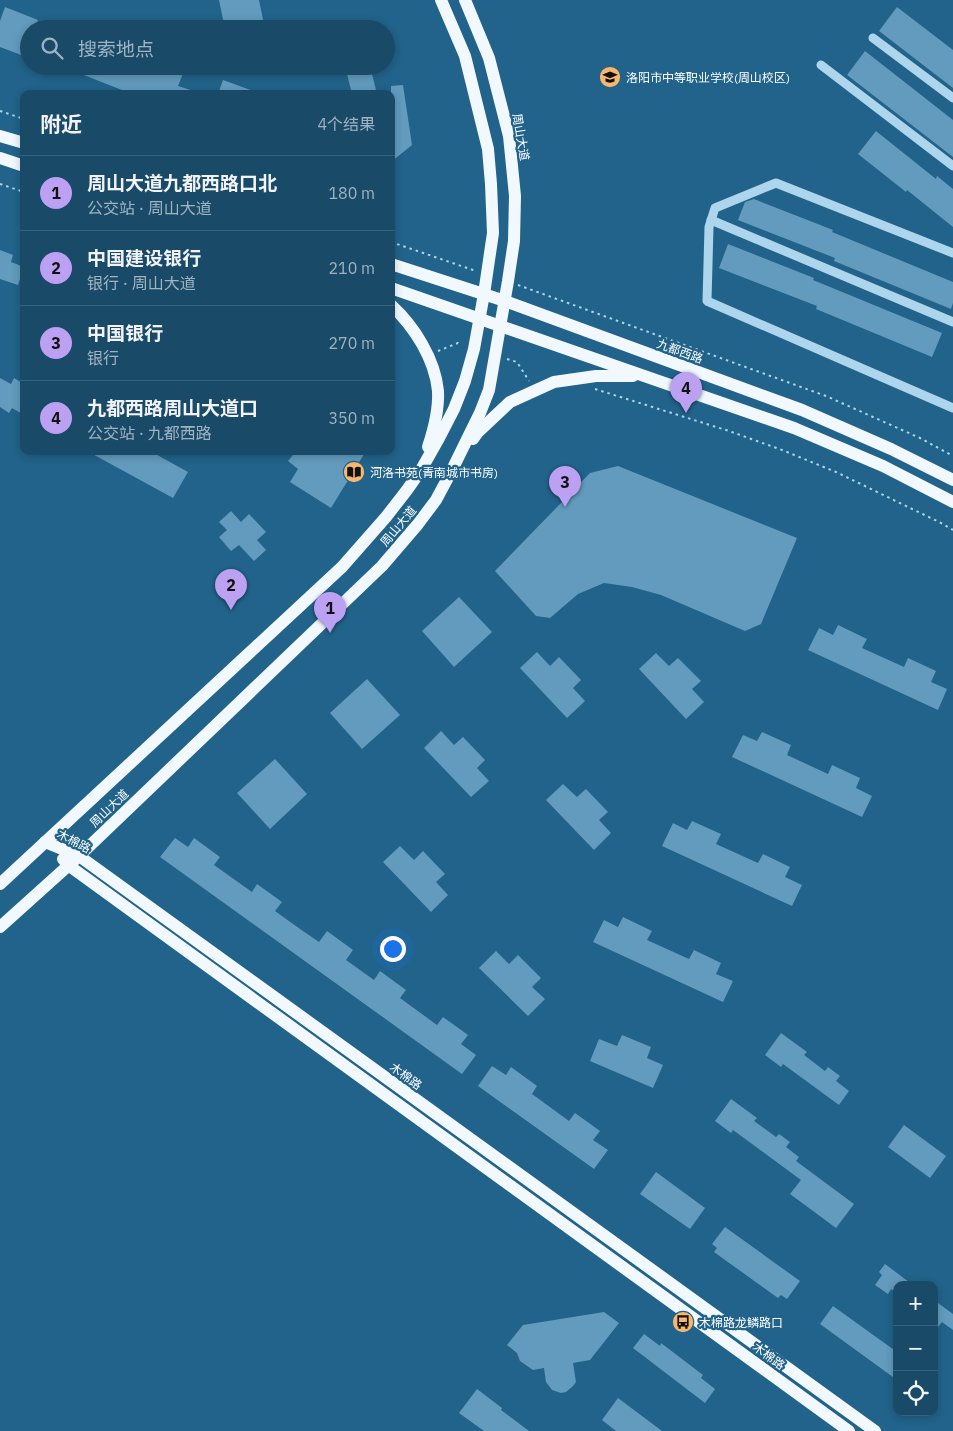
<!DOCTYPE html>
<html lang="zh">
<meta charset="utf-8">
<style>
body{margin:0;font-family:"IBM Plex Sans","Noto Sans SC",sans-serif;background:#265471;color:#f1f3f6}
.controls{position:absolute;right:15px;bottom:15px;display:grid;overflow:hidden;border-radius:10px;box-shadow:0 2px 8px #0003}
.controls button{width:45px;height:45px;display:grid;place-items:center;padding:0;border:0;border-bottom:1px solid #37627c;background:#194a68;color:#f1f3f6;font:25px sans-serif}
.you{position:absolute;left:392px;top:948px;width:18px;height:18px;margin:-12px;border:4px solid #fff;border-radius:50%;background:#1a73e8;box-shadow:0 0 0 8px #1a73e833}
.badge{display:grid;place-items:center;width:32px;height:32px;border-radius:50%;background:#bca0f2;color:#111;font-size:16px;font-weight:700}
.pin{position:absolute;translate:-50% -41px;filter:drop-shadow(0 1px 2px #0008)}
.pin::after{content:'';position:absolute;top:26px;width:18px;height:15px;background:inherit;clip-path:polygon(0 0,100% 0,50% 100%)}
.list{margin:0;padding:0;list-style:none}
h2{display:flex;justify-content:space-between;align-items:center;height:65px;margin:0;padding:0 20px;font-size:21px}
h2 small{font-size:16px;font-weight:400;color:#9fb3c0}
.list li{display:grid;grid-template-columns:32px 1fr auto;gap:15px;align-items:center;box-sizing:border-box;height:75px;padding:0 20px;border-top:1px solid #37627c}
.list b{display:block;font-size:19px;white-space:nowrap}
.list p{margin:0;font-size:16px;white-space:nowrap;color:#9fb3c0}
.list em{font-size:16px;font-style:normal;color:#9fb3c0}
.icon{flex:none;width:28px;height:28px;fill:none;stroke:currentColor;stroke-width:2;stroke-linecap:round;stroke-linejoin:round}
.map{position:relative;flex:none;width:953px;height:1431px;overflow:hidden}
.search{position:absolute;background:#194a68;box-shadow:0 2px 8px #0003;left:20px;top:20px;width:375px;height:55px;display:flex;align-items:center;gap:12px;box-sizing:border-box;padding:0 18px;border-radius:28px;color:#9fb3c0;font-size:19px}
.panel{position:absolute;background:#194a68;box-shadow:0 2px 8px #0003;left:20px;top:90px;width:375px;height:365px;border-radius:10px}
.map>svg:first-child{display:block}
.building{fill:#629bbd}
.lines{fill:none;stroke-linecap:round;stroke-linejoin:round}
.path{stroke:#add5eb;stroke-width:2;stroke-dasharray:2.5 4;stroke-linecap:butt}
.minor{stroke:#add5eb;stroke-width:9}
.major{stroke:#f2f9fe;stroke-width:12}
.labels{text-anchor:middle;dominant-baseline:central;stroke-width:4.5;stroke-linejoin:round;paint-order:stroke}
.poi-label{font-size:12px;fill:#fff;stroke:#21638a;text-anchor:start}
.street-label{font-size:12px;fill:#fff;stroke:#21638a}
</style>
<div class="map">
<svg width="953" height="1431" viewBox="0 0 953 1431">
<rect width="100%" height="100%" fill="#21638a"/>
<g class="building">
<path d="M219,0H259L265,29H225Z"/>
<path d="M5,7L38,20L35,29H29V58L0,47V21Z"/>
<path d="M897,7L953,50V88L879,31Z"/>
<path d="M865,51L953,120V157L847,75Z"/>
<path d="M61,66H128L145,72L148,66H171L184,71L178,86L197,92V94H132Z"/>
<path d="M345,66H366L372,74L377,94H352Z"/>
<path d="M223,80L259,93V94H218Z"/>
<path d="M403,85L412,145L391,162V86Z"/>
<path d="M876,131L936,179L937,176L953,189V227L907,190L906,192L858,154Z"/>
<path d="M754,199L833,230L832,232L953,282V303L951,309L834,261L835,258L738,220L745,202Z"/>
<path d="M728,244L814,278L813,280L942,333L932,357L816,309L817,306L719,268Z"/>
<path d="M0,250L13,255L11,262L24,267L18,285L0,279Z"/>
<path d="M0,378L11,384L14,378L24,384V415L12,408L9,413L0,407Z"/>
<path d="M87,451H150L188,472L173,498Z"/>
<path d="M296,451H366L331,508L290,482L298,469L288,461Z"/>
<path d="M618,466L797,538L761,624L745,631L661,595L632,587L604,583L578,594L550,618L536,616L495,571L590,473Z"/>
<path d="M231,511L241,522L249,514L266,532L257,540L266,550L254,561L239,545L231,551L219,537L227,530L219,522Z"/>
<path d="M459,597L492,632L454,667L422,631Z"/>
<path d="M838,625L867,639L862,648L904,667L908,658L936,671L931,682L947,689L938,710L808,650L819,628L833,635Z"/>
<path d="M537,652L550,666L559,657L581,680L573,688L585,701L567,718L520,668Z"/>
<path d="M656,653L669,666L678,658L701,681L692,689L704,702L686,719L639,669Z"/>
<path d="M367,679L400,715L362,749L330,713Z"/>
<path d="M441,731L454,745L463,737L485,760L477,768L489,781L471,797L424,748Z"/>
<path d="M762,732L791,745L787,755L828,774L832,765L860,778L856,788L872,796L862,817L732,757L743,735L757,741Z"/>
<path d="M275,759L307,794L270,829L237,793Z"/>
<path d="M563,784L577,797L586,789L608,812L599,820L611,833L594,850L546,800Z"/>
<path d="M692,821L721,834L716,844L758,863L763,854L790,867L785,877L802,885L792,906L662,846L673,823L687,830Z"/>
<path d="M175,838L188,847L194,838L220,857L214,865L252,892L257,884L282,902L275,911L303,931L319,942L327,931L353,950L346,960L374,980L380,971L406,990L400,998L437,1025L443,1017L468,1035L461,1044L476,1055L462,1074L160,857Z"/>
<path d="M400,846L414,860L423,851L445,874L436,882L448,895L431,912L383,862Z"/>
<path d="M623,917L652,931L647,940L689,959L694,950L721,963L716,974L733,981L723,1002L593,942L604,920L618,927Z"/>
<path d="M496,951L509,964L518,955L541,978L532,987L545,999L528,1016L479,968Z"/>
<path d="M781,1033L807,1052L804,1055L825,1071L828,1067L840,1076L836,1081L849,1091L839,1105L783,1064L781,1067L765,1055Z"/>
<path d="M622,1035L651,1047L647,1058L663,1065L653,1088L590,1061L599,1039L617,1046Z"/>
<path d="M492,1066L506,1075L511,1067L537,1086L532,1094L569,1121L575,1113L600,1131L593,1140L608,1150L594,1169L478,1086Z"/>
<path d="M731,1099L757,1118L754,1121L776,1137L779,1134L790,1142L786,1147L799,1157L796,1161L854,1204L836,1228L790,1194L801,1180L733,1130L731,1133L715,1121Z"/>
<path d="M904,1125L946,1156L930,1178L888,1147Z"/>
<path d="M656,1172L705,1208L690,1229L640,1194Z"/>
<path d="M725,1227L800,1281L787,1299L781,1295L778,1298L714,1252L717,1248L712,1244Z"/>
<path d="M885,1264L913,1285H897V1293L891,1289L888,1294L875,1285L882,1275L879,1272Z"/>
<path d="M934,1300L953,1314V1330L942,1322L934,1332Z"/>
<path d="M833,1306L897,1352V1380L820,1324Z"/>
<path d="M604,1312L619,1323L590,1360L573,1363L576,1382L573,1386L566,1392L561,1393L552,1390L546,1382L544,1368L533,1370L520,1361L517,1353L507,1345L523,1325Z"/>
<path d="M644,1334L660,1346L661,1343L703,1375L701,1378L715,1389L705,1403L633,1348Z"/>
<path d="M477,1389L502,1408L501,1410L529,1431H484L459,1413Z"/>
<path d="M618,1398L662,1431H616L602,1420Z"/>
</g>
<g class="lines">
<g class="path">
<path d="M0,111L24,119"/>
<path d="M0,184L24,192"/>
<path d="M391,242L476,271"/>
<path d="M518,285L826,396L920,438L953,456"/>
<path d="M438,351L458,343L462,345"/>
<path d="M507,359L517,362L529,381"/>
<path d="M595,389L729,431L782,450L836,472L939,522L953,530"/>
</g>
<g class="minor">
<path d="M873,38L953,98"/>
<path d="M821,65L953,166"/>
<path d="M711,220L953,322"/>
<path d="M953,253L776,183L715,208L709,227L707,301L953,408"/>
</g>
<g class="major">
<path d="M0,136L24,143"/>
<path d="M0,158L24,166"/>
<path d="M391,264L505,301L802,410L891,449L953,480"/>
<path d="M391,288L794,428L883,466L953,502"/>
<path d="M391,305C414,326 435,359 438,391C439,410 434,429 428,447"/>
<path d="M473,439L478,432L510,402L554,382L596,376H633"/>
<path d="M45,842L79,856L875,1431"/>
<path d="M63,859L68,865L849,1431"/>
<path d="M0,884L342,567L386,517L407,490L421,470L439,438L454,409L465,381L474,349L484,294L493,233L491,184L488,149L465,56L441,0"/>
<path d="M0,927L79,856L382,566L418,524L436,500L451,472L480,413L489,390L508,281L514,241L515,196L509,136L489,58L465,0"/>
</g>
</g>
<defs>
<g id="school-disc" transform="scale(1.125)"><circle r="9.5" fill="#f8b66e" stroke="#21638a"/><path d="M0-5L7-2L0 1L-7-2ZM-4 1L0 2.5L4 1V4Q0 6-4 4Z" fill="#111"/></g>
<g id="library-disc" transform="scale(1.125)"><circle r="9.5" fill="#f8b66e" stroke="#21638a"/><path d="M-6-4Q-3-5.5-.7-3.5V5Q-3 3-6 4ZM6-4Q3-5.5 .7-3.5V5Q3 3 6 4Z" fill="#111"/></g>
<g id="bus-disc" transform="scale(1.125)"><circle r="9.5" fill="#f8b66e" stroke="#21638a"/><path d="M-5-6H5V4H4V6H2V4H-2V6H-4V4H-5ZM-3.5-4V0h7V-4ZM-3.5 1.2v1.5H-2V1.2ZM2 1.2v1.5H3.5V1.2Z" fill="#111"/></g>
</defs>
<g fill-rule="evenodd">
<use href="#school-disc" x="610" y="77"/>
<use href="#library-disc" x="354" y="472"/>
<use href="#bus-disc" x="683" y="1322"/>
</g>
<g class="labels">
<g class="poi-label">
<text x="626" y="77">洛阳市中等职业学校(周山校区)</text>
<text x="370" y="472">河洛书苑(青南城市书房)</text>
<text x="699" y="1322">木棉路龙鳞路口</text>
</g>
<g class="street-label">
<text transform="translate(521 137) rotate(80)">周山大道</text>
<text transform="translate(680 351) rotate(20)">九都西路</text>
<text transform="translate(398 526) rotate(-50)">周山大道</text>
<text transform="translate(109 808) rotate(-44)">周山大道</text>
<text transform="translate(74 841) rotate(27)">木棉路</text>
<text transform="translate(406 1076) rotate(36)">木棉路</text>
<text transform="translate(769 1356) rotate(36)">木棉路</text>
</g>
</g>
</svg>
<div class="controls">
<button>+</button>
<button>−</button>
<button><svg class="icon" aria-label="locate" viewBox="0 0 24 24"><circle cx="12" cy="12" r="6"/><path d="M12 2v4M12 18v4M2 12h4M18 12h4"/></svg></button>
</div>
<div class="you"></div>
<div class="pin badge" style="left:330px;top:633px">1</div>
<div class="pin badge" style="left:231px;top:610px">2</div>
<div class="pin badge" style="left:565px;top:507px">3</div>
<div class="pin badge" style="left:686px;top:413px">4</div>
<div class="search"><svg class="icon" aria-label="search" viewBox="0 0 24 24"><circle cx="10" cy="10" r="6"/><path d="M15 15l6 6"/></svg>搜索地点</div>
<section class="panel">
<h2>附近<small>4个结果</small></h2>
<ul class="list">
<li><span class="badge">1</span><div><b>周山大道九都西路口北</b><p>公交站 · 周山大道</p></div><em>180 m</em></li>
<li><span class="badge">2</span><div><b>中国建设银行</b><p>银行 · 周山大道</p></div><em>210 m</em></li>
<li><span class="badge">3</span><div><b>中国银行</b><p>银行</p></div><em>270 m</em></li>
<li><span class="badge">4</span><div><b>九都西路周山大道口</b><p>公交站 · 九都西路</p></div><em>350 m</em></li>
</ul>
</section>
</div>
